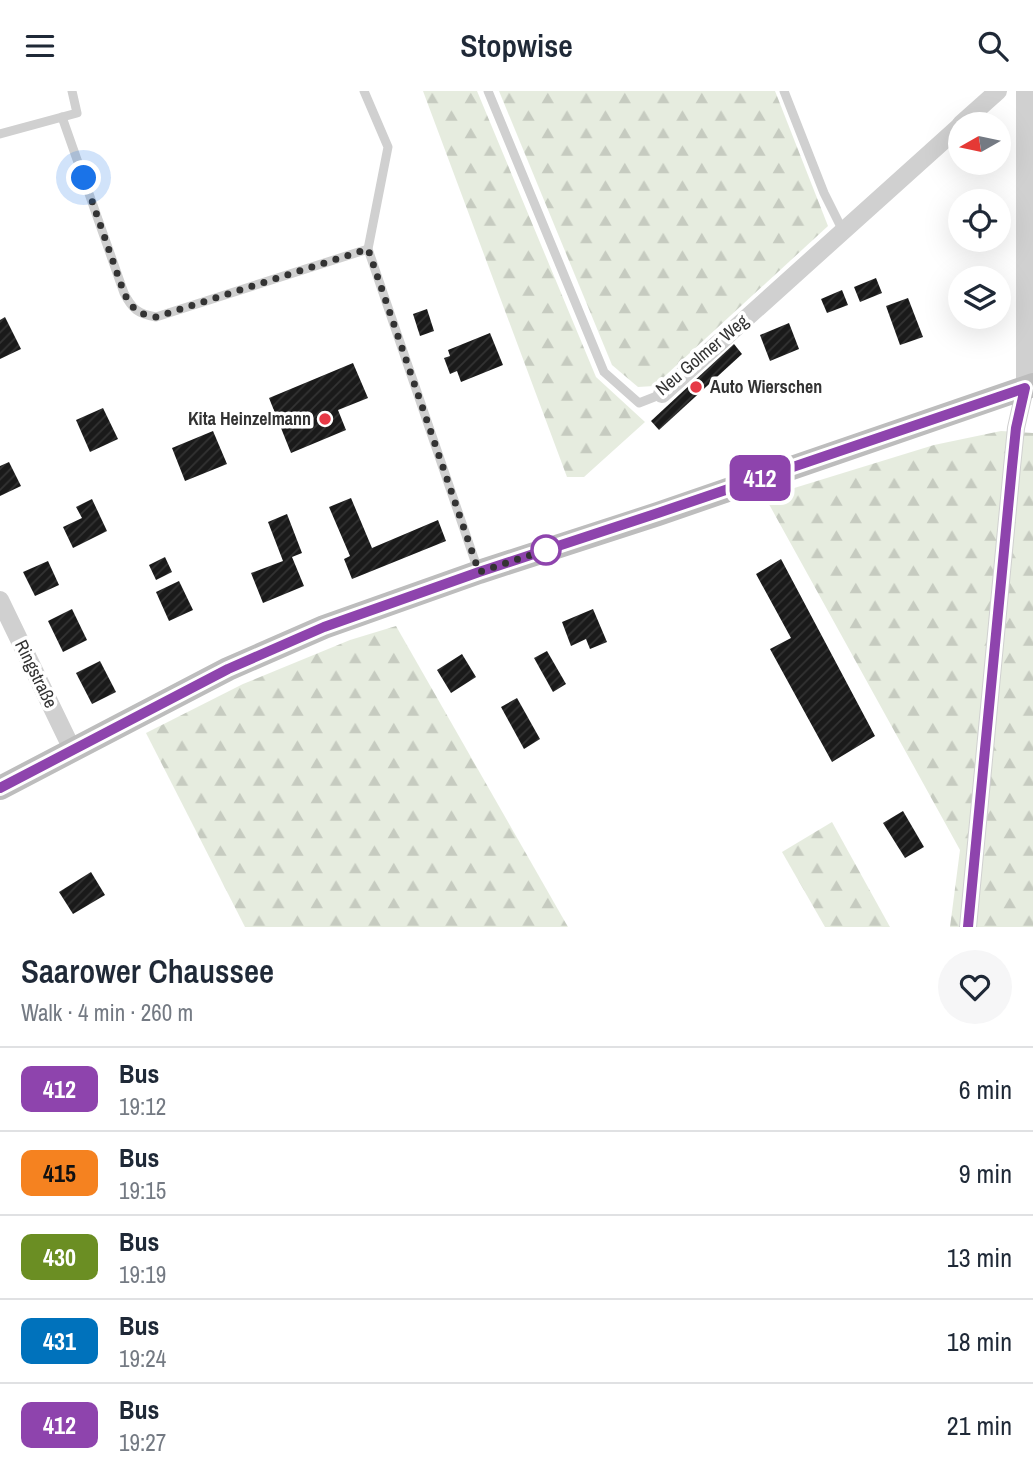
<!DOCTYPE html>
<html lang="en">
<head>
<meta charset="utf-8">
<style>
  body { margin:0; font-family:"Archivo Narrow",sans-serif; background:#f6f6f7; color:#1f2937; height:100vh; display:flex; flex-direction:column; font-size:26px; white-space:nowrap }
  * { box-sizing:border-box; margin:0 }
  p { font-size:23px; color:#747a83 }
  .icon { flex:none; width:38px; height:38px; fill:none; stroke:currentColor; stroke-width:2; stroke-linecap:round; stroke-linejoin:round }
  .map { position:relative; height:836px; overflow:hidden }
  .details { display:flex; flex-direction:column; background:#fff; flex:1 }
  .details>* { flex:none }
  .badge { padding:0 14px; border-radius:10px; font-size:24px; line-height:46px }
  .needle { width:46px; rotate:261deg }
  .tools { position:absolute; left:948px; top:21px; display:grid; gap:14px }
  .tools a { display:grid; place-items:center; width:63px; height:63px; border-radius:50%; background:#fff; box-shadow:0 7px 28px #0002; font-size:35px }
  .you { position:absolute; width:35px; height:35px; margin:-18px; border:5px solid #fff; border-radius:50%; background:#1a73e8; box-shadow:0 0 0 10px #1a73e833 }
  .map>.badge { position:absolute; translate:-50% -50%; box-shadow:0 0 0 4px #fff }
  .round { display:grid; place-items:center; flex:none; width:74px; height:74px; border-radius:37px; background:#f6f6f7 }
  .overview { display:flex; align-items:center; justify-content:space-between; height:119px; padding:0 21px }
  h1 { font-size:33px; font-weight:600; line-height:52px }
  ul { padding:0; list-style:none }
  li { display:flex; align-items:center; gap:21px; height:84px; padding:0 21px; border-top:2px solid #e0e1e3 }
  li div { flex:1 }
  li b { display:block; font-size:26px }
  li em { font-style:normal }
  li .badge { min-width:77px; font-weight:700; text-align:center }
  header { display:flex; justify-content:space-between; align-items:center; height:91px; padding:0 21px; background:#fff; font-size:32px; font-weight:600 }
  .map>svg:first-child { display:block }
  .forest { fill:url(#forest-firs) }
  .building { fill:url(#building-hatch) }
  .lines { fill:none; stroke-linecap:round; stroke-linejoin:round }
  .lane { stroke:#d0d0d0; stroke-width:9 }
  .street { stroke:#d0d0d0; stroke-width:18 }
  .secondary { stroke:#bdbdbd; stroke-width:24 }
  .line-casing { stroke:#fff; stroke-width:16 }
  .line { stroke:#8e44ad; stroke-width:10 }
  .walk { stroke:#333; stroke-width:7; stroke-dasharray:0 12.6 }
  .poi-dot { fill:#e63946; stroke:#fff; stroke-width:2.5 }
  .stop-dot { fill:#fff; stroke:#8e44ad; stroke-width:3.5 }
  .labels { text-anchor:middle; stroke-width:7; stroke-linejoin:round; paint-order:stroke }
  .street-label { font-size:18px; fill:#333; stroke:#fff }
  .poi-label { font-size:18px; font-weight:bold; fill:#333; stroke:#fff; text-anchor:start }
</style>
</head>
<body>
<header><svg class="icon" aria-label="menu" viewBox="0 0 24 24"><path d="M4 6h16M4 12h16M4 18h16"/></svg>Stopwise<svg class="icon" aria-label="search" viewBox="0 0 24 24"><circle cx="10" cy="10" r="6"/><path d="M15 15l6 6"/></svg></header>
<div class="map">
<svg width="1033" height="836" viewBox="0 0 1033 836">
  <defs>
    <pattern id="forest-firs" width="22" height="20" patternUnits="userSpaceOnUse" patternTransform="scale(1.75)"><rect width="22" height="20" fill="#e6ecdf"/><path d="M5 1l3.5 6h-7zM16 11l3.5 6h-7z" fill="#c6cbc0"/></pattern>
    <pattern id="building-hatch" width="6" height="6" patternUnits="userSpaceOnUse" patternTransform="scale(1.75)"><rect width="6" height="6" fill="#1a1a1a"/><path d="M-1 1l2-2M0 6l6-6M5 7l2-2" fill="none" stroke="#333"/></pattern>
  </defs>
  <rect width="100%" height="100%" fill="#fff"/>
  <g class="forest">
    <path d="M 423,0 L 477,0 L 596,286 L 645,331 L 584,386 L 567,386 Z"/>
    <path d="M 499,0 L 775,0 L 828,135 L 654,295 L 638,296 L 612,274 Z"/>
    <path d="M 1001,340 L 1033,342 L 1033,836 L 950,836 L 960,759 L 765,406 L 934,354 Z"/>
    <path d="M 396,535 L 568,836 L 245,836 L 146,642 L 243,593 L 350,549 Z"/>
    <path d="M 832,731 L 890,836 L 825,836 L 782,761 Z"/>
  </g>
  <g class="building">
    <path d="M 876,187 L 882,202 L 860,211 L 854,196 Z"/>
    <path d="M 842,199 L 848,214 L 827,222 L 821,208 Z"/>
    <path d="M 908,207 L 923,246 L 900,254 L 886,215 Z"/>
    <path d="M 427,218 L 434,240 L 420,245 L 413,223 Z"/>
    <path d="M 5,226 L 21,258 L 0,268 L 0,229 Z"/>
    <path d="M 789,232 L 799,258 L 770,270 L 760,244 Z"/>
    <path d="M 490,242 L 503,274 L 461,291 L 457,280 L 450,283 L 444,267 L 450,265 L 448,259 Z"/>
    <path d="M 734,253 L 742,263 L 659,339 L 651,330 Z"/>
    <path d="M 353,272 L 368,307 L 338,319 L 346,339 L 291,362 L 269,307 Z"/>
    <path d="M 103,317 L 118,348 L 90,361 L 76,329 Z"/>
    <path d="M 213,340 L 227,373 L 185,390 L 172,357 Z"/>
    <path d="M 9,371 L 21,395 L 0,405 L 0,375 Z"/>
    <path d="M 351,407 L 372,457 L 438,429 L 446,450 L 352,488 L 344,468 L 350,465 L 329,416 Z"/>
    <path d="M 92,408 L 107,440 L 73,457 L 63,436 L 82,427 L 76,416 Z"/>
    <path d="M 287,423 L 302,462 L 292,466 L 304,495 L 263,512 L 251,482 L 283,470 L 268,431 Z"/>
    <path d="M 165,466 L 172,481 L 156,489 L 149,474 Z"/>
    <path d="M 781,468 L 875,645 L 832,671 L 770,558 L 791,547 L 756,483 Z"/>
    <path d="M 48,470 L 59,494 L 35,505 L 23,481 Z"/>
    <path d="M 179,490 L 193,519 L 169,530 L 156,501 Z"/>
    <path d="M 72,518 L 87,549 L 63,561 L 48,530 Z"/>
    <path d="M 593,518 L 607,551 L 590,558 L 586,548 L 571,555 L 562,531 Z"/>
    <path d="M 547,560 L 566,593 L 553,601 L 534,567 Z"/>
    <path d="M 462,563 L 476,586 L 451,602 L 437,579 Z"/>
    <path d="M 100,570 L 116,601 L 92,613 L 76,582 Z"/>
    <path d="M 517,607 L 540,648 L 524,658 L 501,616 Z"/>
    <path d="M 903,720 L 924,756 L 905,767 L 883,732 Z"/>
    <path d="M 91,781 L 105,804 L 73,823 L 59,801 Z"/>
  </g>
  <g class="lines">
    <g class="lane">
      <path d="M 364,0 L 388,56 L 368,158 L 478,479"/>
      <path d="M 488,0 L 604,281 L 639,312 L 662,303"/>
      <path d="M 784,0 L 824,102 L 843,140"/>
      <path d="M 62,26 L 124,202 C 132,218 138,223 156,226 L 368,158"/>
      <path d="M 0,43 L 77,22 L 72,0"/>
    </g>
    <g class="street">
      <path d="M 961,33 L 998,0"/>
      <path d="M 662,303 L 961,34"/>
      <path d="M 0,509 L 72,658"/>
      <path d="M 968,836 L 1012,376 L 1016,337 L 1025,297 L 1025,0"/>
    </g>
    <path class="secondary" d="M 0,697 L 228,578 L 324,536 L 479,481 L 658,423 L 1033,294"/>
  </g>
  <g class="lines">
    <defs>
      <path id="line" d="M 0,697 L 228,578 L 324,536 L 479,481 L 658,422 L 1025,297 L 1016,337 L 1012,376 L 968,836"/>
    </defs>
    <use href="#line" class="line-casing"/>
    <use href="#line" class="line"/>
    <path class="walk" d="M 84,87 L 124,202 C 132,218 138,223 156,226 L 368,158 L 479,481 L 546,459"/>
  </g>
  <g class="poi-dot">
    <circle cx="696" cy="296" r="7"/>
    <circle cx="325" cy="328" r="7"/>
  </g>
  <circle class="stop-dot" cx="546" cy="459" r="14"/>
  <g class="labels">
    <g class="street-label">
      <text transform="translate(702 264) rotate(-40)" y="6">Neu Golmer Weg</text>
      <text transform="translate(36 583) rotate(64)" y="6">Ringstraße</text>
    </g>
    <g class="poi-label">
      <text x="710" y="302">Auto Wierschen</text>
      <text x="311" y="334" text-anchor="end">Kita Heinzelmann</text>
    </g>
  </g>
</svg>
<div class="tools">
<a><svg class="needle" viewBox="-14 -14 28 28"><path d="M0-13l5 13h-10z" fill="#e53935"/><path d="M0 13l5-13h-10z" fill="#747a83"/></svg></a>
<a><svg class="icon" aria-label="locate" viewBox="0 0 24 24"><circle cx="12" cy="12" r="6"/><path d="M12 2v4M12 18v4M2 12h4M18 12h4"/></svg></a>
<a><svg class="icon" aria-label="layers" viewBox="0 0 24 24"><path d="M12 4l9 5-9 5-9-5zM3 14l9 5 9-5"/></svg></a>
</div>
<div class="you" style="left:84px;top:87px"></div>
<b class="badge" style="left:760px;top:387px;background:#8e44ad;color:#fff">412</b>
</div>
<section class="details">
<div class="overview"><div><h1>Saarower Chaussee</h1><p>Walk · 4 min · 260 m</p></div><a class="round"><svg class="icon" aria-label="heart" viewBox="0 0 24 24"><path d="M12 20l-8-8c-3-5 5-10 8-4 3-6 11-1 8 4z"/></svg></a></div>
<ul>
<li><span class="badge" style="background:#8e44ad;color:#fff">412</span><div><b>Bus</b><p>19:12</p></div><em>6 min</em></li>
<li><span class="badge" style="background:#f58220;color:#111">415</span><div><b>Bus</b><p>19:15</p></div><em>9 min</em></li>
<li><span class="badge" style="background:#6b8e23;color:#fff">430</span><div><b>Bus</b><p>19:19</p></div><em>13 min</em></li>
<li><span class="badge" style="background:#0072bc;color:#fff">431</span><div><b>Bus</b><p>19:24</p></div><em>18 min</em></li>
<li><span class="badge" style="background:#8e44ad;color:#fff">412</span><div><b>Bus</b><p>19:27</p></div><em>21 min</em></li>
</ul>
</section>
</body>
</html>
